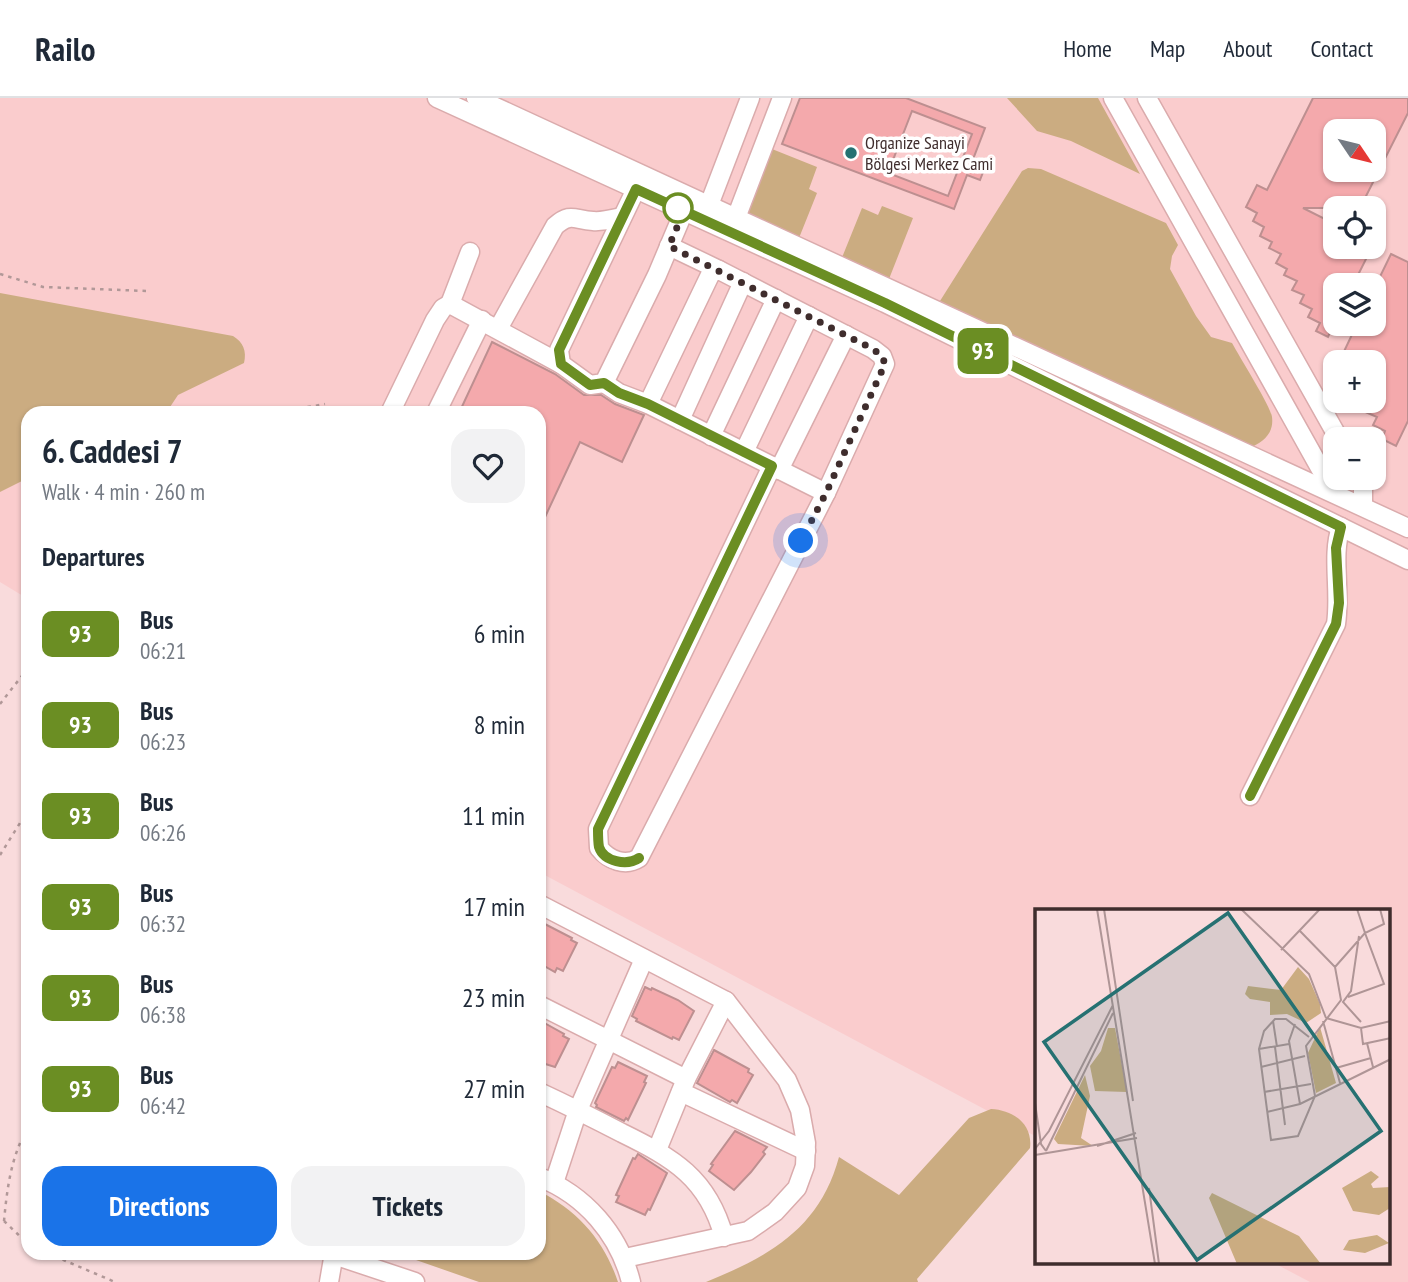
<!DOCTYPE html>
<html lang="en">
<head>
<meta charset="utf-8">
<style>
  body { margin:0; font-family:"PT Sans Narrow",sans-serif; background:#f2f2f3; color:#1f2937; height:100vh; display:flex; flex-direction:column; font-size:26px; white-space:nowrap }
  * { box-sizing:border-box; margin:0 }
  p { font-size:23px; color:#747a83 }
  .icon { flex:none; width:38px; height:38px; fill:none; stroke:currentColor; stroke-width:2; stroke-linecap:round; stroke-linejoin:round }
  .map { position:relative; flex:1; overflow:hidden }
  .drawer { position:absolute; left:21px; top:308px; width:525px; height:854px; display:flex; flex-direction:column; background:#fff; border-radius:21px; box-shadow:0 2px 5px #0004 }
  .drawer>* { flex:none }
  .badge { padding:0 14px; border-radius:10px; font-size:24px; line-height:46px }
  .needle { width:46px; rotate:125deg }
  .buttons { position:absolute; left:1323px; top:21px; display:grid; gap:14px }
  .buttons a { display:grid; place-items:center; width:63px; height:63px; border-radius:14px; background:#fff; box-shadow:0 2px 5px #0004; font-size:35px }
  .you { position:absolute; width:35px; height:35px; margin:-18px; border:5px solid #fff; border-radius:50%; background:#1a73e8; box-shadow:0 0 0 10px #1a73e833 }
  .map>.badge { position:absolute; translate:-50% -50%; box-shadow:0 0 0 4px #fff }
  h2 { padding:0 21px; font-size:26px; line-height:63px }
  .round { display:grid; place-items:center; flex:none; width:74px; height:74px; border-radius:21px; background:#f2f2f3 }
  .overview { display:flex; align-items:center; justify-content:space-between; height:119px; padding:0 21px }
  h1 { font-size:33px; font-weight:800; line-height:52px }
  .action { display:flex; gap:14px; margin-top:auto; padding:14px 21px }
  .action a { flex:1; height:80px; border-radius:21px; background:#1a73e8; color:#fff; font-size:28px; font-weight:800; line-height:80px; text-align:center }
  .action a+a { background:#f2f2f3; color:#1f2937 }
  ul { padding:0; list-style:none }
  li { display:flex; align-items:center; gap:21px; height:91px; padding:0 21px }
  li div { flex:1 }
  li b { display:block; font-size:26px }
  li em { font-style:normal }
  li .badge { min-width:77px; font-weight:700; text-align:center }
  header { display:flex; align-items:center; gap:42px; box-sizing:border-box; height:98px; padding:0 35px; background:#fff; border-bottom:2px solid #e0e1e3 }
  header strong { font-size:33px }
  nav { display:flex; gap:38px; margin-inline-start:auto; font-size:24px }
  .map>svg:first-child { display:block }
  .built { fill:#facccd; fill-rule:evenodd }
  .green { fill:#cbac81 }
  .building { fill:#f4a9ac; stroke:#bd8f90; stroke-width:2; fill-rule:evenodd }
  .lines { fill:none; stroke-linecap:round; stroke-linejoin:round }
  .minor-casing { stroke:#daabac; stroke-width:21 }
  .path { stroke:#b19898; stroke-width:2.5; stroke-dasharray:3.5 5; stroke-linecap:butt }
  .minor { stroke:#fff; stroke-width:18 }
  .line-casing { stroke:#fff; stroke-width:16 }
  .line { stroke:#6b8e23; stroke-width:10 }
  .walk { stroke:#3f2d2d; stroke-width:7; stroke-dasharray:0 12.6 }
  .poi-dot { fill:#267172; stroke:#fff; stroke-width:2.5 }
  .stop-dot { fill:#fff; stroke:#6b8e23; stroke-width:3.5 }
  .labels { text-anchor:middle; stroke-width:7; stroke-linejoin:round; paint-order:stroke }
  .poi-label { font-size:18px; fill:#3f2d2d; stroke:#fff; text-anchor:start }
  .inset-road { fill:none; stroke:#af9596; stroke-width:2 }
  .view { fill:#267172; fill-opacity:0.15; stroke:#267172; stroke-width:3.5 }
  .inset-edge { fill:none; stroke:#3f2d2d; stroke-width:3.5 }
</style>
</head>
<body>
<header>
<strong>Railo</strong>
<nav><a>Home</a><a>Map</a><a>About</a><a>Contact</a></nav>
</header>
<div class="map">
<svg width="1408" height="1184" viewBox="0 0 1408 1184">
  <rect width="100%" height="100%" fill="#f9dbdc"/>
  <path class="built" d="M 0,0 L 1408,0 L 1408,1184 L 1310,1184 L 1274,1165 L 1389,1165 L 1389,813 L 1037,813 L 1037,1039 L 539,774 L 539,315 L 28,315 L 28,501 L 0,484 ZM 1335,33 L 1374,33 L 1374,72 L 1335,72 ZM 1335,110 L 1374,110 L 1374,149 L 1335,149 ZM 1335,187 L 1374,187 L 1374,226 L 1335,226 ZM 1335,264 L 1374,264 L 1374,303 L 1335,303 ZM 1335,341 L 1374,341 L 1374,380 L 1335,380 Z"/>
  <g class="green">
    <path d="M 1007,0 L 1098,0 L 1140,76 L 1071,43 L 1037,33 Z"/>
    <path d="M 772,51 L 817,69 L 809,91 L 817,95 L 799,140 L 745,117 Z"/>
    <path d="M 1028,70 L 1041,71 L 1166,125 L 1178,147 L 1172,158 L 1170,171 L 1196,218 L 1211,239 L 1232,245 C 1239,258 1271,309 1272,319 C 1274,335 1264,343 1252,349 L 1015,241 L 940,203 L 1022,73 Z"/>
    <path d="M 882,108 L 913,120 L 889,181 L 841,162 L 862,110 L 878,117 Z"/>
    <path d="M 0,195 L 233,238 C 243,244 247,253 244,265 L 178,297 L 166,315 L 28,315 L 28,380 L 0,394 Z"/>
    <path d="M 991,1011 C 1013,1012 1033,1026 1030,1050 L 917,1181 L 918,1184 L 706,1184 C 770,1158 820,1130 839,1059 L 899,1097 L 969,1020 Z"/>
    <path d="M 539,1093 C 578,1113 604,1142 618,1184 L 479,1184 L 396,1155 L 539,1155 Z"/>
  </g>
  <g class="building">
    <path d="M 800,0 L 906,0 L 985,30 L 972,64 L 985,69 L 980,82 L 967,77 L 954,111 L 782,46 ZM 912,13 L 972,36 L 948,98 L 888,75 Z"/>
    <path d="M 1313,0 L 1408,0 L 1408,15 L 1360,110 L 1303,110 L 1335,126 L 1335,149 L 1372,149 L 1353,187 L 1335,187 L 1335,223 L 1328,239 L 1316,233 L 1320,225 L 1308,219 L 1312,211 L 1300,205 L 1304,197 L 1292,192 L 1297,183 L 1284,177 L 1287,171 L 1276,165 L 1281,156 L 1269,150 L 1272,144 L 1260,138 L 1264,129 L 1253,123 L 1257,115 L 1246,109 L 1257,87 L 1267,92 ZM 1335,33 L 1374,33 L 1374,72 L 1335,72 Z"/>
    <path d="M 1391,156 L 1408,164 L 1408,323 L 1396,348 L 1382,341 L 1385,333 L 1373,327 L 1377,319 L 1363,313 L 1368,303 L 1374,303 L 1374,264 L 1339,264 L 1357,226 L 1374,226 L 1374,191 Z"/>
    <path d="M 492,244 L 555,276 L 584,297 L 601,297 L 615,306 L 644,317 L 622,364 L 580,344 L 539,432 L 539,315 L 459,315 Z"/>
    <path d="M 539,823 L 572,840 L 571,842 L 577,845 L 563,873 L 557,870 L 555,874 L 539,865 Z"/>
    <path d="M 645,889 L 651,892 L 652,890 L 678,902 L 694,913 L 679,942 L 673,939 L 672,941 L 636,923 L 637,921 L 632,918 Z"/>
    <path d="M 539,922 L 564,936 L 563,938 L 569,941 L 555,969 L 539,964 Z"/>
    <path d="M 714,952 L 749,971 L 748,974 L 753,977 L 737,1005 L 732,1002 L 730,1004 L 697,985 Z"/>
    <path d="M 618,964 L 647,978 L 644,984 L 646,985 L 628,1022 L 626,1020 L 624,1023 L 596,1009 L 597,1007 L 595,1005 L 612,969 L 615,970 Z"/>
    <path d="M 735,1033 L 767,1049 L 763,1054 L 765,1056 L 751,1074 L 734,1092 L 709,1073 L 713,1067 L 711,1066 Z"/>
    <path d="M 638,1056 L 667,1075 L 650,1112 L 648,1111 L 645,1117 L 616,1104 L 619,1098 L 616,1097 L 633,1060 L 635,1061 Z"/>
  </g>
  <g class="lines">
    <defs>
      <g id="minor">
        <path d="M 437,0 L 885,205 L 1408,462"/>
        <path d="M 476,0 L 1408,430"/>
        <path d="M 1113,0 L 1334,395"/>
        <path d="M 1147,0 L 1339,341"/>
        <path d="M 636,91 L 559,252 L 561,266 L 590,287 L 604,285 L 657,177 L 684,113"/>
        <path d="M 709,107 L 750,0"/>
        <path d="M 736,120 L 782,0"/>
        <path d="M 669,148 L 719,172"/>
        <path d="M 450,206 L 470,154"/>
        <path d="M 498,231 L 555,128 C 571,114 574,122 593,123 C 602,124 613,121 622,119"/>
        <path d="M 604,285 L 619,295 L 648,306 L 826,395"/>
        <path d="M 648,306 L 711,175 L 719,172 L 873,251 L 882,258 L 885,266 L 826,395 L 639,760 C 625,769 609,762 599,750 L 598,731 L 772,368"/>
        <path d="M 390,315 L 435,222 L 443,210 L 450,206 L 561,266"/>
        <path d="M 436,315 L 482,222"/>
        <path d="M 680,322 L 743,184"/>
        <path d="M 711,338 L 776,201"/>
        <path d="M 744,354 L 809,218"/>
        <path d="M 779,372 L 846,237"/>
        <path d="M 1361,380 L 1363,384 L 1363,408"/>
        <path d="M 1250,698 L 1336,526 C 1341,493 1331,457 1341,429"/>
        <path d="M 539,806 L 726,903 L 787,982 L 800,1012 L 806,1045 L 805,1068 L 797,1090 L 775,1114 L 748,1133 L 625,1160"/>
        <path d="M 539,907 L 686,981"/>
        <path d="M 539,994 C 567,1007 595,1021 622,1035 C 673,1060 708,1080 724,1139"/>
        <path d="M 681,994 L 806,1053"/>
        <path d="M 657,1052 L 686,981 L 726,903"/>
        <path d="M 539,1079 C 585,1097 619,1136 631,1184"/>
        <path d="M 554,1085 L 578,1012 L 644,861"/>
        <path d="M 334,1157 L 415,1184"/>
        <path d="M 329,1184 L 334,1155"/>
      </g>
    </defs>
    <use href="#minor" class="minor-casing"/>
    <g class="path">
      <path d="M 0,176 L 43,189 L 147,193"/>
      <path d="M 274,315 L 325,306"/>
      <path d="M 0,606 L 28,570"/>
      <path d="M 0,757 L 20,725 L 28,718"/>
      <path d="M 4,1123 C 7,1091 11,1058 28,1029"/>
      <path d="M 4,1123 L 28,1146"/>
      <path d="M 47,1155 L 115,1184"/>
    </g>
    <use href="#minor" class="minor"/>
  </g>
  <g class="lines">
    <defs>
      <path id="line" d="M 639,760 C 627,768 604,764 599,749 C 598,744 598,736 598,731 L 772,368 L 648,306 L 619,295 L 604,285 L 590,287 L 561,266 L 559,252 L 636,91 L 885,205 L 1341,429 L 1336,450 L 1339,505 L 1336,526 L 1250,698"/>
    </defs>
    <use href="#line" class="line-casing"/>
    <use href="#line" class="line"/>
    <path class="walk" d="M 678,110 L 684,113 L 669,148 L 873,251 L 882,258 L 885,266 L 826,395 L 801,443"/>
  </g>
  <circle class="poi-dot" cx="851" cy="55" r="7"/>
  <circle class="stop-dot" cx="678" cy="110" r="14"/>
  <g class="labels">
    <g class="poi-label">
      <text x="865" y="51">Organize Sanayi<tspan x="865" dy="21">Bölgesi Merkez Cami</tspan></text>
    </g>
  </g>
  <g transform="translate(1035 811)">
    <rect width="355" height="355" fill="#f9dbdc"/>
    <path d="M 263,58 L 274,70 L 285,95 L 286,104 L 271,114 L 252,105 L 235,106 L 235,93 L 215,90 L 210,85 L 213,77 L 246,81 ZM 285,118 L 301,174 L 281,184 L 273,144 ZM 73,119 L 80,119 L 92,183 L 60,182 L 55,157 L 66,142 ZM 50,166 L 55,187 L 46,229 L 58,237 L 23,235 L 19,230 ZM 336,262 L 344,268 L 336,275 L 338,279 L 355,278 L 355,299 L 344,306 L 318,302 L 307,279 ZM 177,284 L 264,327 L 286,355 L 202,355 L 174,289 ZM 342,326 L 354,334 L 330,344 L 308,341 L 314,331 Z" fill="#cbac81"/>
    <path class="inset-road" d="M 62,0 L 120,355M 69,0 L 98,192M 206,0 L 274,65 L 291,109M 264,21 L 300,58 L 306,91 L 271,137 L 280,187 L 263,227 L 236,231 L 224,140 L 229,122 L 240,110 L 251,110 L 274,128M 324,27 L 316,82 L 308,93 L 326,113M 246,41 L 285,0M 300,58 L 330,24 L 322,0M 313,88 L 349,75 L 330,24 L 349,15 L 345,0M 291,109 L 326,119 L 356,112M 238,112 L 242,138M 288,112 L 305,174M 260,115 L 254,132 L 265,195M 326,119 L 328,135 L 356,129M 332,134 L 338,158M 240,138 L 250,216M 224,140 L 254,135M 226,158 L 270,147M 301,159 L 336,149M 229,183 L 276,175M 0,194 L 6,235 L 11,242M 232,203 L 265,195 L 356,150M 62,237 L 101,224M 0,240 L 14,222 L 78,96M 11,242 L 78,104M 0,246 L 102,229M 114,279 L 124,355"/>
    <path class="view" d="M 193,4 L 346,222 L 162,351 L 9,133 Z"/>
    <rect width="355" height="355" class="inset-edge"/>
  </g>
</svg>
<div class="buttons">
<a><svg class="needle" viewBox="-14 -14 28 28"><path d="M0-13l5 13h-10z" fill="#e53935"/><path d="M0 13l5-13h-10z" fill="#747a83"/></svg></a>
<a><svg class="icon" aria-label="locate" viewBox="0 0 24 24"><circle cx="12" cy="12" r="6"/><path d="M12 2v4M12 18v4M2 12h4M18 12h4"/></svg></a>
<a><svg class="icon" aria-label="layers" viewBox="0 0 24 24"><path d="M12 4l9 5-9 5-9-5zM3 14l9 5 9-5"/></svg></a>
<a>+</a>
<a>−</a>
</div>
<div class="you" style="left:801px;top:443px"></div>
<b class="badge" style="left:983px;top:253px;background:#6b8e23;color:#fff">93</b>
<section class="drawer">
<div class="overview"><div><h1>6. Caddesi 7</h1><p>Walk · 4 min · 260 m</p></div><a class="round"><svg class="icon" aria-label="heart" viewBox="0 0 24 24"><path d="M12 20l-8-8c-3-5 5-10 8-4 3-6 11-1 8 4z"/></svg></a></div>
<h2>Departures</h2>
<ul>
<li><span class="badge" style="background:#6b8e23;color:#fff">93</span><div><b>Bus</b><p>06:21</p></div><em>6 min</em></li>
<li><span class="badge" style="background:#6b8e23;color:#fff">93</span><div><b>Bus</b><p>06:23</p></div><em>8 min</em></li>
<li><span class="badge" style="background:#6b8e23;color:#fff">93</span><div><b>Bus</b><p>06:26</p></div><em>11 min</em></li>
<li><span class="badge" style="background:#6b8e23;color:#fff">93</span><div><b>Bus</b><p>06:32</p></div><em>17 min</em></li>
<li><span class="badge" style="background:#6b8e23;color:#fff">93</span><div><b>Bus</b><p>06:38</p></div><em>23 min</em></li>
<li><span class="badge" style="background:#6b8e23;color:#fff">93</span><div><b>Bus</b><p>06:42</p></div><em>27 min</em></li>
</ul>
<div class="action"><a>Directions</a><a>Tickets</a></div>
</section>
</div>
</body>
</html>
